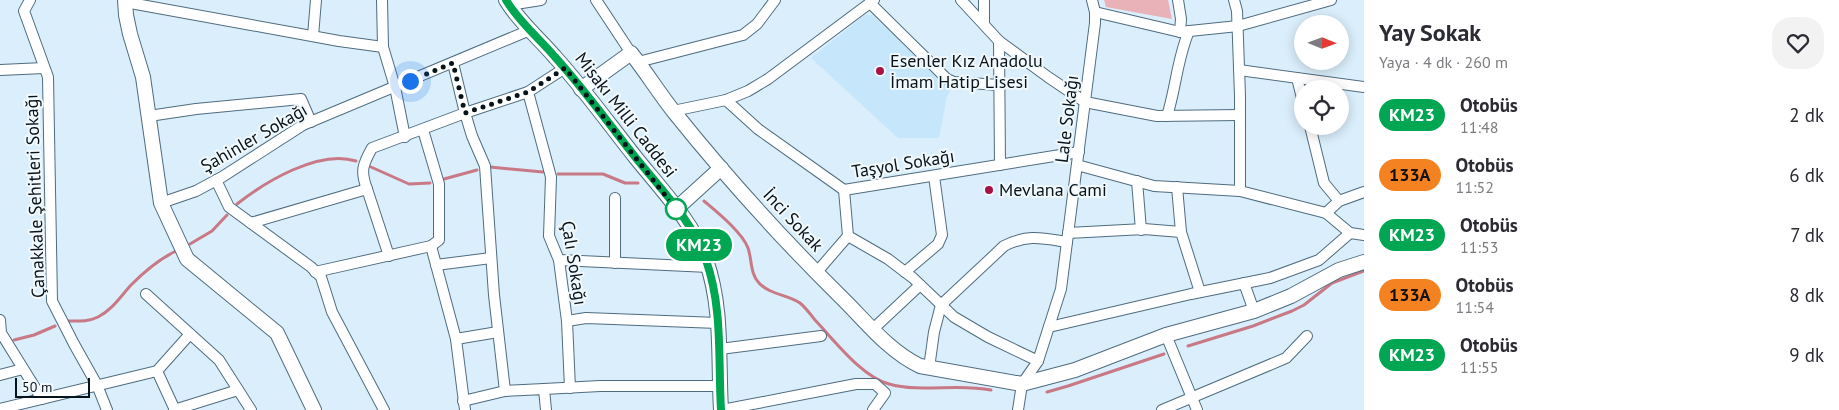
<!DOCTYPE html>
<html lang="tr">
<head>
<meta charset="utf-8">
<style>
  body { margin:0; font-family:"PT Sans",sans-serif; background:#f2f2f3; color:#2b2b33; height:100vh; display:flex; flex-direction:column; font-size:19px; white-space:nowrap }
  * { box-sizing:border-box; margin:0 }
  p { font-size:16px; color:#7c7c81 }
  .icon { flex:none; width:28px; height:28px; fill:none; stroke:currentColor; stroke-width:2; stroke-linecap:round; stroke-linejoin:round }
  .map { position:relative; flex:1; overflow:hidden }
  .sheet { display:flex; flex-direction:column; background:#fff; width:475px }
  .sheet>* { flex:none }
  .badge { padding:0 10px; border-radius:16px; font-size:18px; line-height:32px }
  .needle { width:32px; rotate:91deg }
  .fabs { position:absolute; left:1294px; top:15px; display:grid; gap:10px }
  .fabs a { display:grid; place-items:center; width:55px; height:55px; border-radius:50%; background:#fff; box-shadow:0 2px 12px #0003; font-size:25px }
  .scale { position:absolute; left:15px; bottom:12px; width:75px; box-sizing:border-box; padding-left:5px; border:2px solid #07131a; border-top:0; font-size:14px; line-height:18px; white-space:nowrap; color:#07131a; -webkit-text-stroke:4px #f2f9fd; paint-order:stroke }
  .you { position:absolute; width:25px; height:25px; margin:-12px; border:4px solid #fff; border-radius:50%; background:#1a73e8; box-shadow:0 0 0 8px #1a73e833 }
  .map>.badge { position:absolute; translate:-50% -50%; box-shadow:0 0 0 2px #fff }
  .round { display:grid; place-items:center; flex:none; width:52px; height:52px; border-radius:20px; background:#f2f2f3 }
  .head { display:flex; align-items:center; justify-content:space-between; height:85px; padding:0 15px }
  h1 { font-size:24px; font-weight:800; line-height:38px }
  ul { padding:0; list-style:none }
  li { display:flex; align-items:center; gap:15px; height:60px; padding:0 15px }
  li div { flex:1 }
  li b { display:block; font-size:19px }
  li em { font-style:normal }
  li .badge { min-width:55px; font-weight:700; text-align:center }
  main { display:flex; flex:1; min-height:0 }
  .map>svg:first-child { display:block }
  .built { fill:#c6e6fb }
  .green { fill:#e9b1b8 }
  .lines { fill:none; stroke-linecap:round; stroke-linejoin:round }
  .stream { stroke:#c87985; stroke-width:3 }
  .street-casing { stroke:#4f6c7f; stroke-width:12 }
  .secondary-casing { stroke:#4f6c7f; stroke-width:16 }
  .street { stroke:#fff; stroke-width:10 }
  .secondary { stroke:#fff; stroke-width:14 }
  .line-casing { stroke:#fff; stroke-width:11 }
  .line { stroke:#00a651; stroke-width:8 }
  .walk { stroke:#07131a; stroke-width:5; stroke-dasharray:0 9 }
  .poi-dot { fill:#a71143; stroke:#f2f9fd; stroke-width:2 }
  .stop-dot { fill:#fff; stroke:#00a651; stroke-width:2.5 }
  .labels { text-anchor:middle; stroke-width:4; stroke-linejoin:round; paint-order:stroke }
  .poi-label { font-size:18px; fill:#07131a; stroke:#f2f9fd; text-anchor:start }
  .street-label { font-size:18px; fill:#07131a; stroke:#f2f9fd }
</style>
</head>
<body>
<main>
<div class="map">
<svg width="1364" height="410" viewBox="0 0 1364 410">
  <rect width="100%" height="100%" fill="#daeefb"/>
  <path class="built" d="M 865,15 L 872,15 L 950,87 L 950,91 L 947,96 L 939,138 L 898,138 L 811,58 Z"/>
  <path class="green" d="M 1104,0 L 1168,0 L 1172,19 L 1106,7 Z"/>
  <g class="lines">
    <g class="stream">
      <path d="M 371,167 L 409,184 L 430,183"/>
      <path d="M 490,167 L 543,172"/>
      <path d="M 558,174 L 603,174 L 625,183 L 638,183"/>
      <path d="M 444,179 L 477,170"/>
      <path d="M 704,201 C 717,212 742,232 748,248 C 752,259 750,274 759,283 C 769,294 788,295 800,303 C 806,308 811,315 815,320 C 835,341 861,376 889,384 C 921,393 957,383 991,390"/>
      <path d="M 237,204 C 265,182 319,149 356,161"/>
      <path d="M 190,244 L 212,231 L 227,215"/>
      <path d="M 67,321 C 78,321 88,322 98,317 C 112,310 121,296 131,285 C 144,272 158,260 174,252"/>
      <path d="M 14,340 L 34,335 L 55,326"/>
      <path d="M 1188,346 L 1253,326 L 1292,311 L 1304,305 L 1332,283 L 1364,271"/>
      <path d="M 1047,392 L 1068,386 L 1164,354"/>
    </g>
    <defs>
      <g id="street">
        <path d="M 30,0 L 24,11 L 48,77 L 52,301 L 74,344 L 97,385 L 107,410"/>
        <path d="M 382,0 L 383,47 L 395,87 L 405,137"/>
        <path d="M 596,0 L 631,53"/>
        <path d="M 961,0 L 999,41 L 1048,77 L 1085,102 L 1157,116 L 1240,115"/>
        <path d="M 1178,0 L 1181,19 L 1180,32"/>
        <path d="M 1234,0 L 1237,11 L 1240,96 L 1240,191"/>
        <path d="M 125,2 L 339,41 L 383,47"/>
        <path d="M 870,3 L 947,79 L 954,82 L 999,85"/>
        <path d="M 509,5 L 541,0"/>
        <path d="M 1095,12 L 1180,32 L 1238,26 L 1331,0"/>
        <path d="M 984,23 L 984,0"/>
        <path d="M 313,36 L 316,0"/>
        <path d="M 999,41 L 1000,165"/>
        <path d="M 638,62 L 743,35 L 757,24 L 775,0"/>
        <path d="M 453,63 L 465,113 L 472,136 L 485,166 L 494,295 L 505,391"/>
        <path d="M 0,70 L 44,68"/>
        <path d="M 1239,70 L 1364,87"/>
        <path d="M 1297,78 L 1302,98"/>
        <path d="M 528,92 L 551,177 L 549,236 L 559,260 L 567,321 L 570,388"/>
        <path d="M 726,100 L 748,91 L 768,79 L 874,0"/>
        <path d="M 673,111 L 726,100 L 758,129 L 844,190 L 1079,152"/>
        <path d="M 149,116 L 196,109 L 301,99 L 311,122"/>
        <path d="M 1167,116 C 1176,88 1177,59 1189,31"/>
        <path d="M 1310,126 L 1324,183 L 1339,201"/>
        <path d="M 423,130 L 439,184 L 439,240 L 431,246"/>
        <path d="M 1077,165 L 1154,186 L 1240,191 L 1326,213 L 1350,233 L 1364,235"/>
        <path d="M 216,180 L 229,207 L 311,267 L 321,277 L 332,312 L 384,410"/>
        <path d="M 1137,181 L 1141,230"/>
        <path d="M 1177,187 L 1181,232"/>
        <path d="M 367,189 C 360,171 363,164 372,148 L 465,113 L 528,92 L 565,68"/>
        <path d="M 161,203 L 196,191 L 222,177 L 303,125 L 530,30"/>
        <path d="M 1326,213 L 1339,201 L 1364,192"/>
        <path d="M 251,223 L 367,189 L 389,256"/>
        <path d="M 1068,233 L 1144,229 L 1181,232 L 1200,292"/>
        <path d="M 848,236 L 888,259 L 913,278 L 954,317 L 988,337 L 1038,361"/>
        <path d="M 559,260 L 709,267"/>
        <path d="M 615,263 L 615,198"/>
        <path d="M 436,265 L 491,258"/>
        <path d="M 315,272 L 431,246 L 456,339 L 465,410"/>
        <path d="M 905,272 L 938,244 L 942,235 L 934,176"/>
        <path d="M 816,273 L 848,236 L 844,190"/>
        <path d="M 1244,283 L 1254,311"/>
        <path d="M 146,294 L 219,360 L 251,410"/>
        <path d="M 0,320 L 1,333 L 42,399"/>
        <path d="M 567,321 L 586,318 L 718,323"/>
        <path d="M 1049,327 L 1191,294 L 1270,278 L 1319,260 L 1350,233"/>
        <path d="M 873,329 L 920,285"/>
        <path d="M 1166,335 L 1197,410"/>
        <path d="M 456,339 L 498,332"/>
        <path d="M 720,349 L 821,336"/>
        <path d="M 929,368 L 934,332 L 941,305 L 1004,246 C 1027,234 1042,238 1067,242"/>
        <path d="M 157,371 L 175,410"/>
        <path d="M 0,375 L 23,369"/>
        <path d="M 544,389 L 600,386 L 720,386"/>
        <path d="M 463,401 L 505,391 L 544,389 L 546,410"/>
        <path d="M 0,409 L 157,371 L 190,334"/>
        <path d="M 174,410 L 238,390"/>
        <path d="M 722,410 L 856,384 L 875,384 L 885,393 L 873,410"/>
        <path d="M 1018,410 L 1022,384 L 1038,361 L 1061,289 L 1095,23 L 1095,12 L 1092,0"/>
        <path d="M 1162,410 L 1286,358 L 1307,336"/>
      </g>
      <g id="secondary">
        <path d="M 125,0 L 126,15 L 130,34 L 143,77 L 161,203 L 187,259 L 277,333 L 314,410"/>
        <path d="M 506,0 C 519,22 539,38 555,57 C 584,89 609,124 636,158 C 660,188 694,223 706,260 C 723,308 718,360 721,410"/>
        <path d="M 581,89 L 631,53 C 646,72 659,93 674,112 C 727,178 784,241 845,301 C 868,324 890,352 920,366 L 1022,384 L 1075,370 L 1166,335 L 1254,311 L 1291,296 L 1339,270 L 1364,262"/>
        <path d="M 676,209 L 721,168"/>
      </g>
    </defs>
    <use href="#street" class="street-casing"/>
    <use href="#secondary" class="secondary-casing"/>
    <use href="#street" class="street"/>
    <use href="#secondary" class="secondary"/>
  </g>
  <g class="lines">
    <defs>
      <path id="line" d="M 506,0 C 519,22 539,38 555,57 C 584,89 609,124 636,158 C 660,188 694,223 706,260 C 723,308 718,360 721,410"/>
    </defs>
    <use href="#line" class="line-casing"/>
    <use href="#line" class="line"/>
    <path class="walk" d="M 410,81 L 453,63 L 465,113 L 528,92 L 565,68 L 676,209"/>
  </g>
  <g class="poi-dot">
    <circle cx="880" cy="71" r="5"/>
    <circle cx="989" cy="190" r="5"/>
  </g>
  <circle class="stop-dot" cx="676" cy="209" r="10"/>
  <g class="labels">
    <g class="poi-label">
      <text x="890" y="67">Esenler Kız Anadolu<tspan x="890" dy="21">İmam Hatip Lisesi</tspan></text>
      <text x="999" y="196">Mevlana Cami</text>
    </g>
    <g class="street-label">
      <text transform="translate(626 115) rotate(52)" y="6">Misakı Milli Caddesi</text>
      <text transform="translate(1067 119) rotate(-83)" y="6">Lale Sokağı</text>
      <text transform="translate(254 138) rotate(-30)" y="6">Şahinler Sokağı</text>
      <text transform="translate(903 164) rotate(-9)" y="6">Taşyol Sokağı</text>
      <text transform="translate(35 196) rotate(-92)" y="6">Çanakkale Şehitleri Sokağı</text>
      <text transform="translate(793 220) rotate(47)" y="6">İnci Sokak</text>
      <text transform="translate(574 263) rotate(81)" y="6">Çalı Sokağı</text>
    </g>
  </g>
</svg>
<div class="fabs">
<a><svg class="needle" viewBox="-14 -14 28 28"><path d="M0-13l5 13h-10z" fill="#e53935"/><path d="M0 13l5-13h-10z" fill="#7c7c81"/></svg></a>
<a><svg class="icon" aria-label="locate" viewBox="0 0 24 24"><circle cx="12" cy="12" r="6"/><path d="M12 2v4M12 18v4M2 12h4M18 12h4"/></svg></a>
</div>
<div class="scale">50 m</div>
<div class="you" style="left:410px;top:81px"></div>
<b class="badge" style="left:699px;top:245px;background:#00a651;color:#fff">KM23</b>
</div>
<section class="sheet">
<div class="head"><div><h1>Yay Sokak</h1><p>Yaya · 4 dk · 260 m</p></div><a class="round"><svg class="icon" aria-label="heart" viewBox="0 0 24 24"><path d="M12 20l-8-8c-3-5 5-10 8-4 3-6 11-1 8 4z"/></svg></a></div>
<ul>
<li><span class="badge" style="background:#00a651;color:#fff">KM23</span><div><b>Otobüs</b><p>11:48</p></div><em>2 dk</em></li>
<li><span class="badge" style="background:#f58220;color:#111">133A</span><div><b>Otobüs</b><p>11:52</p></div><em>6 dk</em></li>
<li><span class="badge" style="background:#00a651;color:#fff">KM23</span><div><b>Otobüs</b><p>11:53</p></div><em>7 dk</em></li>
<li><span class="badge" style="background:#f58220;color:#111">133A</span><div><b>Otobüs</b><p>11:54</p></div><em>8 dk</em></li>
<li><span class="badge" style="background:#00a651;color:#fff">KM23</span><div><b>Otobüs</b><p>11:55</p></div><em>9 dk</em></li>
</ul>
</section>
</main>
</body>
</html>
